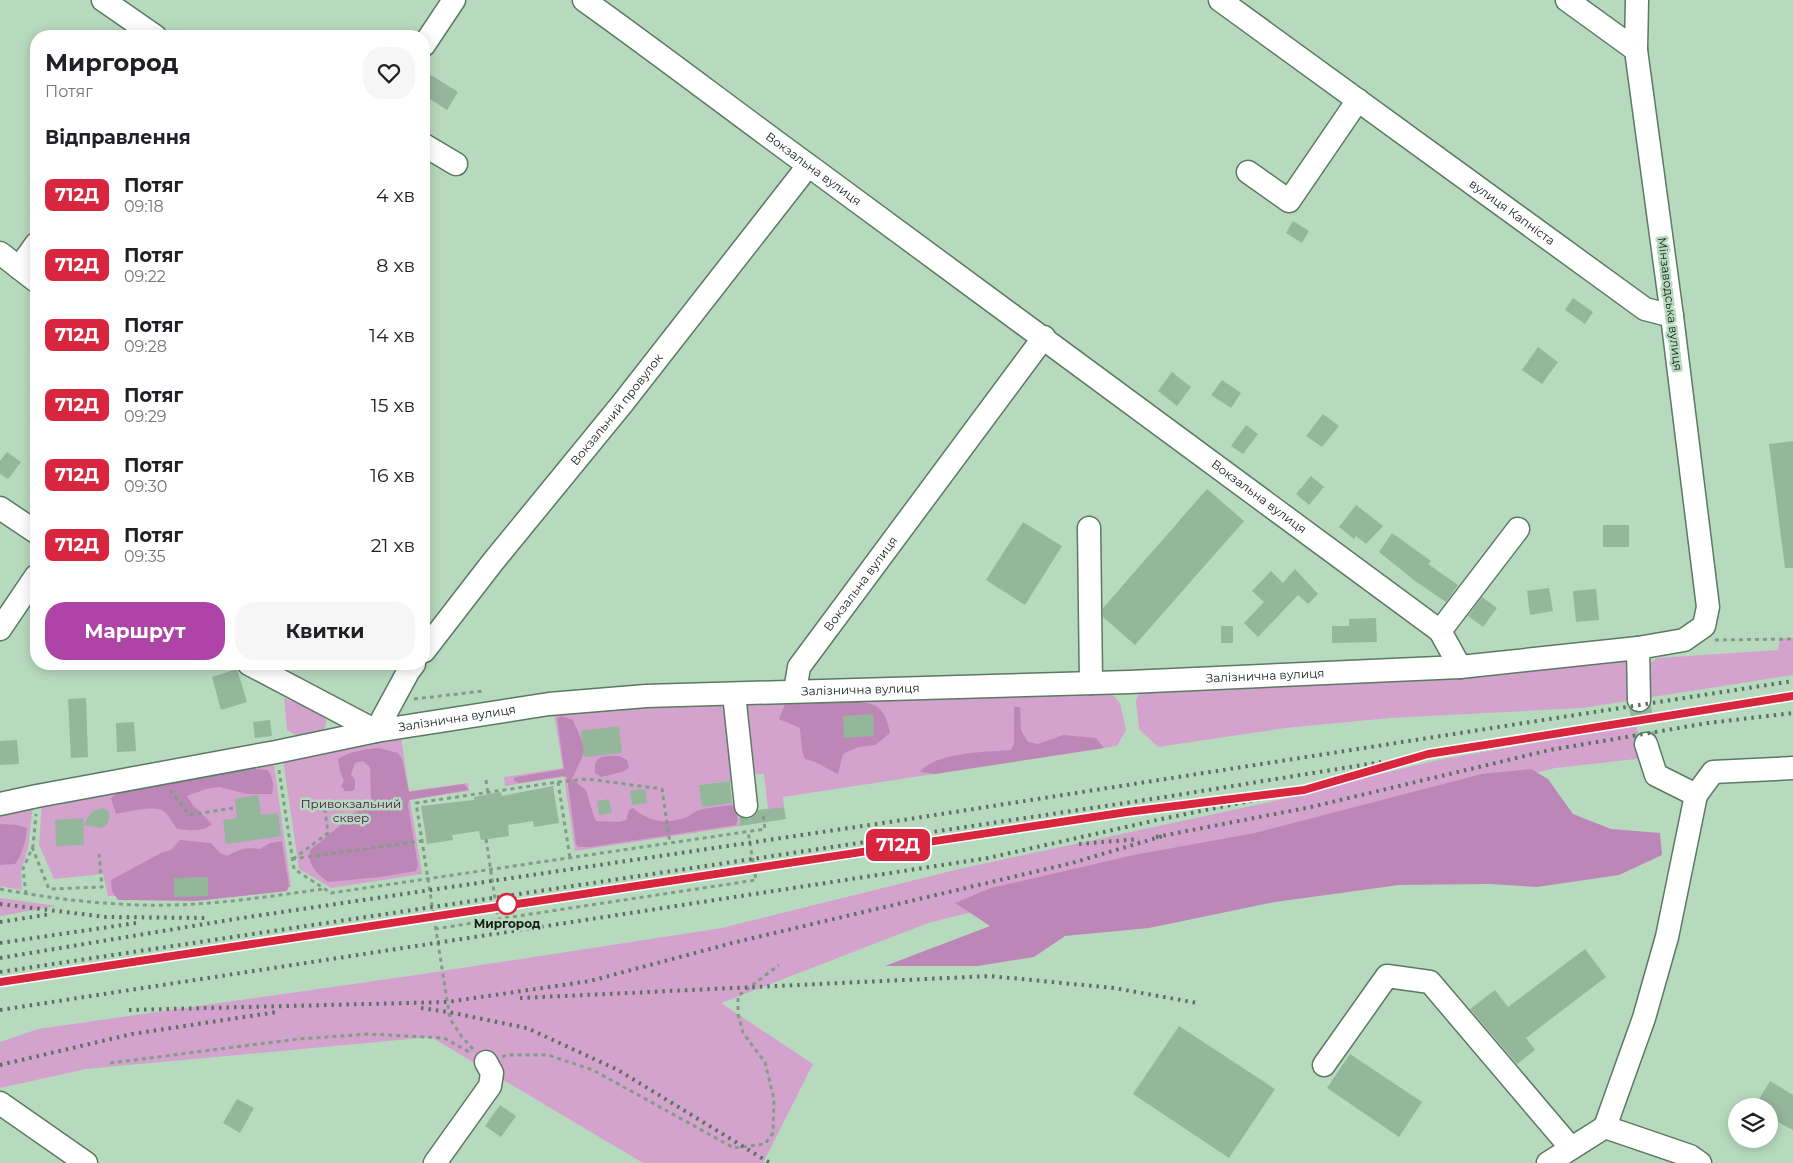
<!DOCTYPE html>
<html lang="uk">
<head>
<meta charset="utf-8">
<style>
  body { margin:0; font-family:Montserrat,sans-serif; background:#f6f6f6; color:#202124; height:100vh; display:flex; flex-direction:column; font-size:19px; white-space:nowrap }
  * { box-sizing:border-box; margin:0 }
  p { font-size:16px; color:#757577 }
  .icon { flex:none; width:28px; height:28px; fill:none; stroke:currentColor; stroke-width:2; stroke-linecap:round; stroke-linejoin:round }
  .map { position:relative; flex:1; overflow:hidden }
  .side { position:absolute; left:30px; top:30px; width:400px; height:640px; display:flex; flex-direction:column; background:#fff; border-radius:20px; box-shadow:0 2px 12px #0003 }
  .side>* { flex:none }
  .badge { padding:0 10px; border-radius:8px; font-size:18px; line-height:32px }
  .fabs { position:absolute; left:1728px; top:1098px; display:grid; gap:10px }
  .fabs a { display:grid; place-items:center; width:50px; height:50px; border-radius:50%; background:#fff; box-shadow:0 2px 12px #0003; font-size:25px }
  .map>.badge { position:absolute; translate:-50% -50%; box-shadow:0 0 0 2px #fff }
  h2 { padding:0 15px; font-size:19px; line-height:45px }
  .round { display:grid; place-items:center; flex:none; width:52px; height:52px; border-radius:20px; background:#f6f6f6 }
  .summary { display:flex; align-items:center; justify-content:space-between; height:85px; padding:0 15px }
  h1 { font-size:24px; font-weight:700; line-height:38px }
  .action { display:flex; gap:10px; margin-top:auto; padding:10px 15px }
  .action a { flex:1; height:58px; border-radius:20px; background:#ae44a5; color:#fff; font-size:20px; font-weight:700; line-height:58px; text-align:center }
  .action a+a { background:#f6f6f6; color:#202124 }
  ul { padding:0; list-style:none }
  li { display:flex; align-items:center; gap:15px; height:70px; padding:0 15px }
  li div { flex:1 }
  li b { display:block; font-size:19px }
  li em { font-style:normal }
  li .badge { min-width:55px; font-weight:700; text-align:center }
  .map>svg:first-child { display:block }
  .green { fill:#d3a3cd }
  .forest { fill:#bc87b6 }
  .building { fill:#94b69b }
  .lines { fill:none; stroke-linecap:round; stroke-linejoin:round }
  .minor-tunnel { stroke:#96b59c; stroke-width:22; stroke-dasharray:22 11; stroke-linecap:butt }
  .minor-casing { stroke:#5a7a61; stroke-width:25 }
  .path { stroke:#829d87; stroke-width:3; stroke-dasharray:4 4; stroke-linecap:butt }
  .minor { stroke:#fff; stroke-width:22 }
  .rail { stroke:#5b7260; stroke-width:4; stroke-dasharray:2.5 5; stroke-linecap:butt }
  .line-casing { stroke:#fff; stroke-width:11 }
  .line { stroke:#d7263d; stroke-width:8 }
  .stop-dot { fill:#fff; stroke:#d7263d; stroke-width:2.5 }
  .labels { text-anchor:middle; stroke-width:5; stroke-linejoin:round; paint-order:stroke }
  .street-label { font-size:12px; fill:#132016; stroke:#b7dabe }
  .park-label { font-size:12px; fill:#4c0c48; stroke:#b7dabe }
  .stop-label { font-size:12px; font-weight:bold; fill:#132016; stroke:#b7dabe }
</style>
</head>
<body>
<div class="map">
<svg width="1793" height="1163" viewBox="0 0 1793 1163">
  <rect width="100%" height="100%" fill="#b7dabe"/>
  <g class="green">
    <path d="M 1793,638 L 1793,675 L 1646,698 L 1648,665 L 1657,658 L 1778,650 L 1780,639 Z"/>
    <path d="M 1616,658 L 1627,661 L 1629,668 L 1627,701 L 1583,708 L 1390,718 L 1285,728 L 1158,747 L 1139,729 L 1136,701 L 1139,693 L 1145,691 L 1449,679 Z"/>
    <path d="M 1111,693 L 1120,703 L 1126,730 L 1117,746 L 783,797 L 784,807 L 768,809 L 764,774 L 753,774 L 740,702 Z"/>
    <path d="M 284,698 C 293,702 319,709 324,716 C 328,721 325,727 323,732 L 298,736 L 287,730 Z"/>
    <path d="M 674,702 L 725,702 L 735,780 L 700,785 L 702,807 L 735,802 L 740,826 L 575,851 L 564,777 L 505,786 L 504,777 L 563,768 L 554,714 Z"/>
    <path d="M 1636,725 L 1645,758 L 1555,768 L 928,923 L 721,1003 L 813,1064 L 763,1163 L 643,1163 L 431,1037 L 86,1069 L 0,1088 L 0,1042 L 38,1029 L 423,974 L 722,928 L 959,869 L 1297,796 L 1372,776 L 1438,760 Z"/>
    <path d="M 401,737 L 409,791 L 468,783 L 469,791 L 410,800 L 422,874 L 331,888 L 299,869 L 283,760 Z"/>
    <path d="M 274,764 L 291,887 L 208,896 L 108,896 L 103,874 L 54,879 L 39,845 L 42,802 Z"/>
    <path d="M 33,805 L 28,848 L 21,871 L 22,890 L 0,886 L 0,812 Z"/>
    <path d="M 0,898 L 57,906 L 0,916 Z"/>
  </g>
  <g class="forest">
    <path d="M 824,702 C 836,702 869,699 879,708 C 886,715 888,724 890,733 L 875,745 L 858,747 L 843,754 L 838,774 C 826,769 819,762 805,759 L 802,751 L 800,728 L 779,719 L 785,704 Z"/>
    <path d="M 1014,707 L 1020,707 L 1021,730 L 1028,742 L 1038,744 L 1063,735 L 1096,738 L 1104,748 L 935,774 L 920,772 C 935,752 987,752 1011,750 L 1014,743 Z"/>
    <path d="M 561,716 L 573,720 L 582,741 L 584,753 L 572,779 L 586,790 L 594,817 L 596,821 L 619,822 L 626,820 L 629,810 L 633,808 C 651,823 668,825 689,816 C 693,814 695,811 699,810 C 709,807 721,807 731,805 L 735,807 C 737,813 739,818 736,825 L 590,847 L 578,847 L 576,844 L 567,777 L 563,776 L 519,783 L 514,781 L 514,778 L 517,777 L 564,769 L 557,718 Z"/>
    <path d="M 379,748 L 398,753 L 402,759 L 409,792 L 464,784 L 468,789 L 467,790 L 409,800 L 408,805 L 418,866 L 416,871 L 381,877 L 328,882 C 317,874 307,865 310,850 L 371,800 L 370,767 L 363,761 L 355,763 L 351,775 L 355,780 L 355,789 L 352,791 L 345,791 L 341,786 L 344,781 L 340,771 L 338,759 C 350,751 365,749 379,748 Z"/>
    <path d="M 619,756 L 627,760 L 629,768 L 622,772 L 601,777 L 595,773 C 593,754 604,756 619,756 Z"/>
    <path d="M 255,769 L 268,770 C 273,778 274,786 272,794 L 247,794 L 219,787 L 206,789 L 187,796 L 192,804 L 212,824 C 202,833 189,830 177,829 C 173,824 169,816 165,812 C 156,804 127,812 116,814 L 111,798 L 116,794 L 130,790 Z"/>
    <path d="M 1531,769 L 1548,779 L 1573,814 L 1611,829 L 1660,833 L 1662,855 L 1619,875 L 1537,887 L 1490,884 L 1399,885 L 1275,902 L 1149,928 L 1065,936 L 1034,957 L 978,966 L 885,966 L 990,926 L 955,903 L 991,888 L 1134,855 L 1255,833 L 1482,774 Z"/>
    <path d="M 0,824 L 18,825 L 27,828 C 26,841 23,852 15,864 L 0,865 Z"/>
    <path d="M 180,840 L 211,843 L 220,853 L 227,856 C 240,849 245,847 260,849 L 270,843 L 282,841 L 289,886 L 287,891 L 196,901 L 118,900 L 112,891 L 111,880 L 161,853 L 171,850 Z"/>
  </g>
  <g class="building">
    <path d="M 431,75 L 458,92 L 447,110 L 424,95 L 424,87 Z"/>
    <path d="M 1293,221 L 1309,231 L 1302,243 L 1286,233 Z"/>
    <path d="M 1573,298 L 1593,312 L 1585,324 L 1565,310 Z"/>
    <path d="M 1538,347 L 1558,362 L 1542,384 L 1522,370 Z"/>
    <path d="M 1172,372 L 1191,387 L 1177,406 L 1158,391 Z"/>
    <path d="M 1222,380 L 1241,393 L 1231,408 L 1211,395 Z"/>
    <path d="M 1323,414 L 1339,426 L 1322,447 L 1306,436 Z"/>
    <path d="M 1246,425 L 1258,434 L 1243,454 L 1231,446 Z"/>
    <path d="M 1793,441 L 1793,568 L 1785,568 L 1769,444 Z"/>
    <path d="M 7,452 L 21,462 L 8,479 L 0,474 L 0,461 Z"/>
    <path d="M 1311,476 L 1324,487 L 1309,505 L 1296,494 Z"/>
    <path d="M 1207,489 L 1244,521 L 1135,645 L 1103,617 L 1103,608 Z"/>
    <path d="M 1356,505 L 1383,526 L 1366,544 L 1356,536 L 1354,539 L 1339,527 Z"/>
    <path d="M 1023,522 L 1062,546 L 1025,605 L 986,580 Z"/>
    <rect x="1603" y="525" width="26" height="22"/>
    <path d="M 1392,533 L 1431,561 L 1428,564 L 1458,585 L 1446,602 L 1415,581 L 1379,552 Z"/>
    <path d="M 1295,569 L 1318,594 L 1308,604 L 1298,595 L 1258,637 L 1244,623 L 1264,602 L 1252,591 L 1271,571 L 1283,583 Z"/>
    <path d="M 1549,588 L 1553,611 L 1530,615 L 1527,591 Z"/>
    <path d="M 1596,589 L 1599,620 L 1576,622 L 1573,591 Z"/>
    <path d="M 1482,597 L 1497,608 L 1483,627 L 1468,616 Z"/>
    <path d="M 1376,618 L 1377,642 L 1332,643 L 1332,626 L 1349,626 L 1349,619 Z"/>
    <rect x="1221" y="626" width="12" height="17"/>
    <path d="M 237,669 L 247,702 L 221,710 L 212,677 Z"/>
    <path d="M 86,698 L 88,757 L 71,758 L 68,699 Z"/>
    <path d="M 873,714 L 874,736 L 844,738 L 843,716 Z"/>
    <path d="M 270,720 L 272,736 L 255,738 L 253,722 Z"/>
    <path d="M 134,722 L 136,751 L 117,752 L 116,723 Z"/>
    <path d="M 619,726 L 622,753 L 584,757 L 581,731 Z"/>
    <path d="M 17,740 L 19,764 L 0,765 L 0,741 Z"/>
    <path d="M 730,781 L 732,803 L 702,807 L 699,785 Z"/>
    <path d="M 553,786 L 559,823 L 534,827 L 533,821 L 508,825 L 509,836 L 481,840 L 479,831 L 452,835 L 453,840 L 427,844 L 421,806 L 474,800 L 474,797 L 501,792 L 502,796 Z"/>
    <path d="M 645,789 L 647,803 L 632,805 L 630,791 Z"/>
    <path d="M 258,795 L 261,815 L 278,813 L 281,836 L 226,844 L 223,820 L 237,818 L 235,799 Z"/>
    <path d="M 609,799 L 612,813 L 599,815 L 597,801 Z"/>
    <path d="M 784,807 L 786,819 L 740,826 L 739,817 L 748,819 L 754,816 L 758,810 Z"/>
    <path d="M 102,808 L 108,811 L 110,816 L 107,825 L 101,828 L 83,825 L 93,811 Z"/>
    <path d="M 83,818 L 84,845 L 56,846 L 55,820 Z"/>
    <path d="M 208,877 L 208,896 L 174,897 L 174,878 Z"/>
    <path d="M 1585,949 L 1606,977 L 1526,1038 L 1535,1050 L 1517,1064 L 1470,1009 L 1495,990 L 1508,1007 Z"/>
    <path d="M 1179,1026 L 1275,1089 L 1229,1158 L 1133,1094 Z"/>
    <path d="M 1350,1054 L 1422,1102 L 1399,1137 L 1327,1088 Z"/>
    <path d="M 1770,1081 L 1793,1095 L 1793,1130 L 1769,1117 L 1769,1106 L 1755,1106 Z"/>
    <path d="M 237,1099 L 254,1108 L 240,1133 L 223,1123 Z"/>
    <path d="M 500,1105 L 516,1116 L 501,1137 L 485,1126 Z"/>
  </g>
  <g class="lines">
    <path class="minor-tunnel" d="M 1639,700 L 1646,744"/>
    <defs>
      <g id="minor">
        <path d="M 103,0 L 155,36"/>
        <path id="s1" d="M 584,0 C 661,55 735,112 812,168 C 1022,321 1231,476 1440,631 L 1460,667"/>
        <path id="s2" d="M 1220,0 L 1645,309 L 1672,316"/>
        <path d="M 1567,0 L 1636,50"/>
        <path d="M 424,45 L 454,0"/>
        <path d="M 424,145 L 456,164"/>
        <path d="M 1248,172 L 1289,201 L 1358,100"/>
        <path d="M 0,253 L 36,281"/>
        <path d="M 19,268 L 36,244"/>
        <path d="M 0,508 L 36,532"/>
        <path d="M 1089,528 L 1091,683"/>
        <path d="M 0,629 L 36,576"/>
        <path d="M 1440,631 L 1518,529"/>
        <path d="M 1638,648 L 1639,700"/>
        <path id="s3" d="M 424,651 L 492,563 L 622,404 L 808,166"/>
        <path d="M 249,664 L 376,731 L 408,672 L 414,664"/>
        <path id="s4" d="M 795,691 L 799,667 L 1044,337"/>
        <path d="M 734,694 L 746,806"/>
        <path d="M 1696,795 L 1713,772 L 1793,768"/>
        <path id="s5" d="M 0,804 L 37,796 L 276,752 L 376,731 L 549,704 L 646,696 L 1129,682 L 1460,667 L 1638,648 L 1684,640 L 1704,626 L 1708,607 L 1672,316 L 1636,50 L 1637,0"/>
        <path d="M 1324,1065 L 1387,976 L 1430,982 L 1571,1148"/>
        <path d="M 0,1103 L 86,1163"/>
        <path d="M 1605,1127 L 1644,1018 L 1667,937 L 1696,795 L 1656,775 L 1646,744"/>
        <path d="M 435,1163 L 490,1086 L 492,1073 L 486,1062"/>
        <path d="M 1548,1163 L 1605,1127 L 1690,1156 L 1700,1163"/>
      </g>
    </defs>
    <use href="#minor" class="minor-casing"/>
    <g class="path">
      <path d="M 1715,640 L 1793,639"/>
      <path d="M 414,699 L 483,691"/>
      <path d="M 279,770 L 294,869 L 331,893 L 765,829 L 763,814"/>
      <path d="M 486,780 L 488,794"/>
      <path d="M 558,782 L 588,779 L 662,789 L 670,843"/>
      <path d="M 170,790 L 189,815 L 233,808"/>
      <path d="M 486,839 L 498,919 L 756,880 L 748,831"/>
      <path d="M 32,847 L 49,889 L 102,887 L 99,854"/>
      <path d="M 292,859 L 422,841"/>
      <path d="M 293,859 L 328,833 L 324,803"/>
      <path d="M 0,889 C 70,902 138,909 210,903 C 248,900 286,894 324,889"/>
      <path d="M 26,894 L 23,869 L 33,846 L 36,814"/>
      <path d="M 435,929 L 498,919"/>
      <path d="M 473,1049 L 462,1037 L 450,1019 L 416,803 L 558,782 L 570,858"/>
      <path d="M 502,1057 L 507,1055 L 548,1055 L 593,1070 L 734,1148 L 765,1144 L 773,1133 L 774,1099 L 765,1062 L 743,1033 L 738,1014 L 738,996 L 779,965"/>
      <path d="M 110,1063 L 298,1039 L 369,1034 L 444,1038 L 471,1053"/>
    </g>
    <use href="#minor" class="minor"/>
    <g class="rail">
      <path d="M 1156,837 L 1311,807 L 1550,750 L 1708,723 L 1793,713"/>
      <path d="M 1079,844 L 1139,839"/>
      <path d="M 0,904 L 106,917 L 207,918"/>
      <path d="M 0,922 L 51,914"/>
      <path d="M 0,943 L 136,923"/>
      <path d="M 0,958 L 235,919 L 903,820 L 1793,681"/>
      <path d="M 0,972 L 1165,797 L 1381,762"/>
      <path d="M 0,982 L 1166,806 L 1231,798"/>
      <path d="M 520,998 L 990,976 L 1114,988 L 1197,1003"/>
      <path d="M 421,1008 L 448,1012 L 527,1028 L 618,1070 L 770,1163"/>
      <path d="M 0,1010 L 988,858 L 1166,818 L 1304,790 L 1428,754 L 1793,696"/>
      <path d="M 129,1010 L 447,1002 L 590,981 L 736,942 L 1072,863 L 1163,836"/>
      <path d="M 0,1065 L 132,1034 L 277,1012"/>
    </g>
  </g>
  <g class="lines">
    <defs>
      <path id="line" d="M 0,982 L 1127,812 L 1304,790 L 1428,754 L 1793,696"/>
    </defs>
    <use href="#line" class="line-casing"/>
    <use href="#line" class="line"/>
  </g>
  <circle class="stop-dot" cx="507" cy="904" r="10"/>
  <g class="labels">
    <g class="street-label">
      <text dy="4" stroke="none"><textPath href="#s1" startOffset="285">Вокзальна вулиця</textPath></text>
      <text dy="4" stroke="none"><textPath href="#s2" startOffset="361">вулиця Капніста</textPath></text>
      <text transform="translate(1670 304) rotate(83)" y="4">Мінзаводська вулиця</text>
      <text dy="4" stroke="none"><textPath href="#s3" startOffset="309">Вокзальний провулок</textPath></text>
      <text dy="4" stroke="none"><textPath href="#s1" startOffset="838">Вокзальна вулиця</textPath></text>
      <text dy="4" stroke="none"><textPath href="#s4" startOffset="128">Вокзальна вулиця</textPath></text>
      <text dy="4" stroke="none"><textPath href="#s5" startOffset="1275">Залізнична вулиця</textPath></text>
      <text dy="4" stroke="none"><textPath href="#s5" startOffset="870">Залізнична вулиця</textPath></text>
      <text dy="4" stroke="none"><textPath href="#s5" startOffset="465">Залізнична вулиця</textPath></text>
    </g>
    <g class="park-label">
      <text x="351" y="808">Привокзальний<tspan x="351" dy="14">сквер</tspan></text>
    </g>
    <g class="stop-label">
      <text x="507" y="928">Миргород</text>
    </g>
  </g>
</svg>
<div class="fabs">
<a><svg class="icon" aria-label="layers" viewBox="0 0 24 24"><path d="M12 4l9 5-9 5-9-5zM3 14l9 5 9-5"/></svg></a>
</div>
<b class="badge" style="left:898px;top:845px;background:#d7263d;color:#fff">712Д</b>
<section class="side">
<div class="summary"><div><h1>Миргород</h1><p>Потяг</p></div><a class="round"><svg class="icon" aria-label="heart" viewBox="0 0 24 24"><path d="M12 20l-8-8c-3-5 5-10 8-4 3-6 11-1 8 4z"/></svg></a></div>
<h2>Відправлення</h2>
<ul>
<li><span class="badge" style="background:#d7263d;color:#fff">712Д</span><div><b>Потяг</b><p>09:18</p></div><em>4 хв</em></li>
<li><span class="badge" style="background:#d7263d;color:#fff">712Д</span><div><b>Потяг</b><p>09:22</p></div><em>8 хв</em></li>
<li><span class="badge" style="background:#d7263d;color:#fff">712Д</span><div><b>Потяг</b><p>09:28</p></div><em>14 хв</em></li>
<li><span class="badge" style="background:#d7263d;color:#fff">712Д</span><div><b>Потяг</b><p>09:29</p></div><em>15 хв</em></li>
<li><span class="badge" style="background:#d7263d;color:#fff">712Д</span><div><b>Потяг</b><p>09:30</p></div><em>16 хв</em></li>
<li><span class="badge" style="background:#d7263d;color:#fff">712Д</span><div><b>Потяг</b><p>09:35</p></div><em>21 хв</em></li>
</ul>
<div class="action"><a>Маршрут</a><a>Квитки</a></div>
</section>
</div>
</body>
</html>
